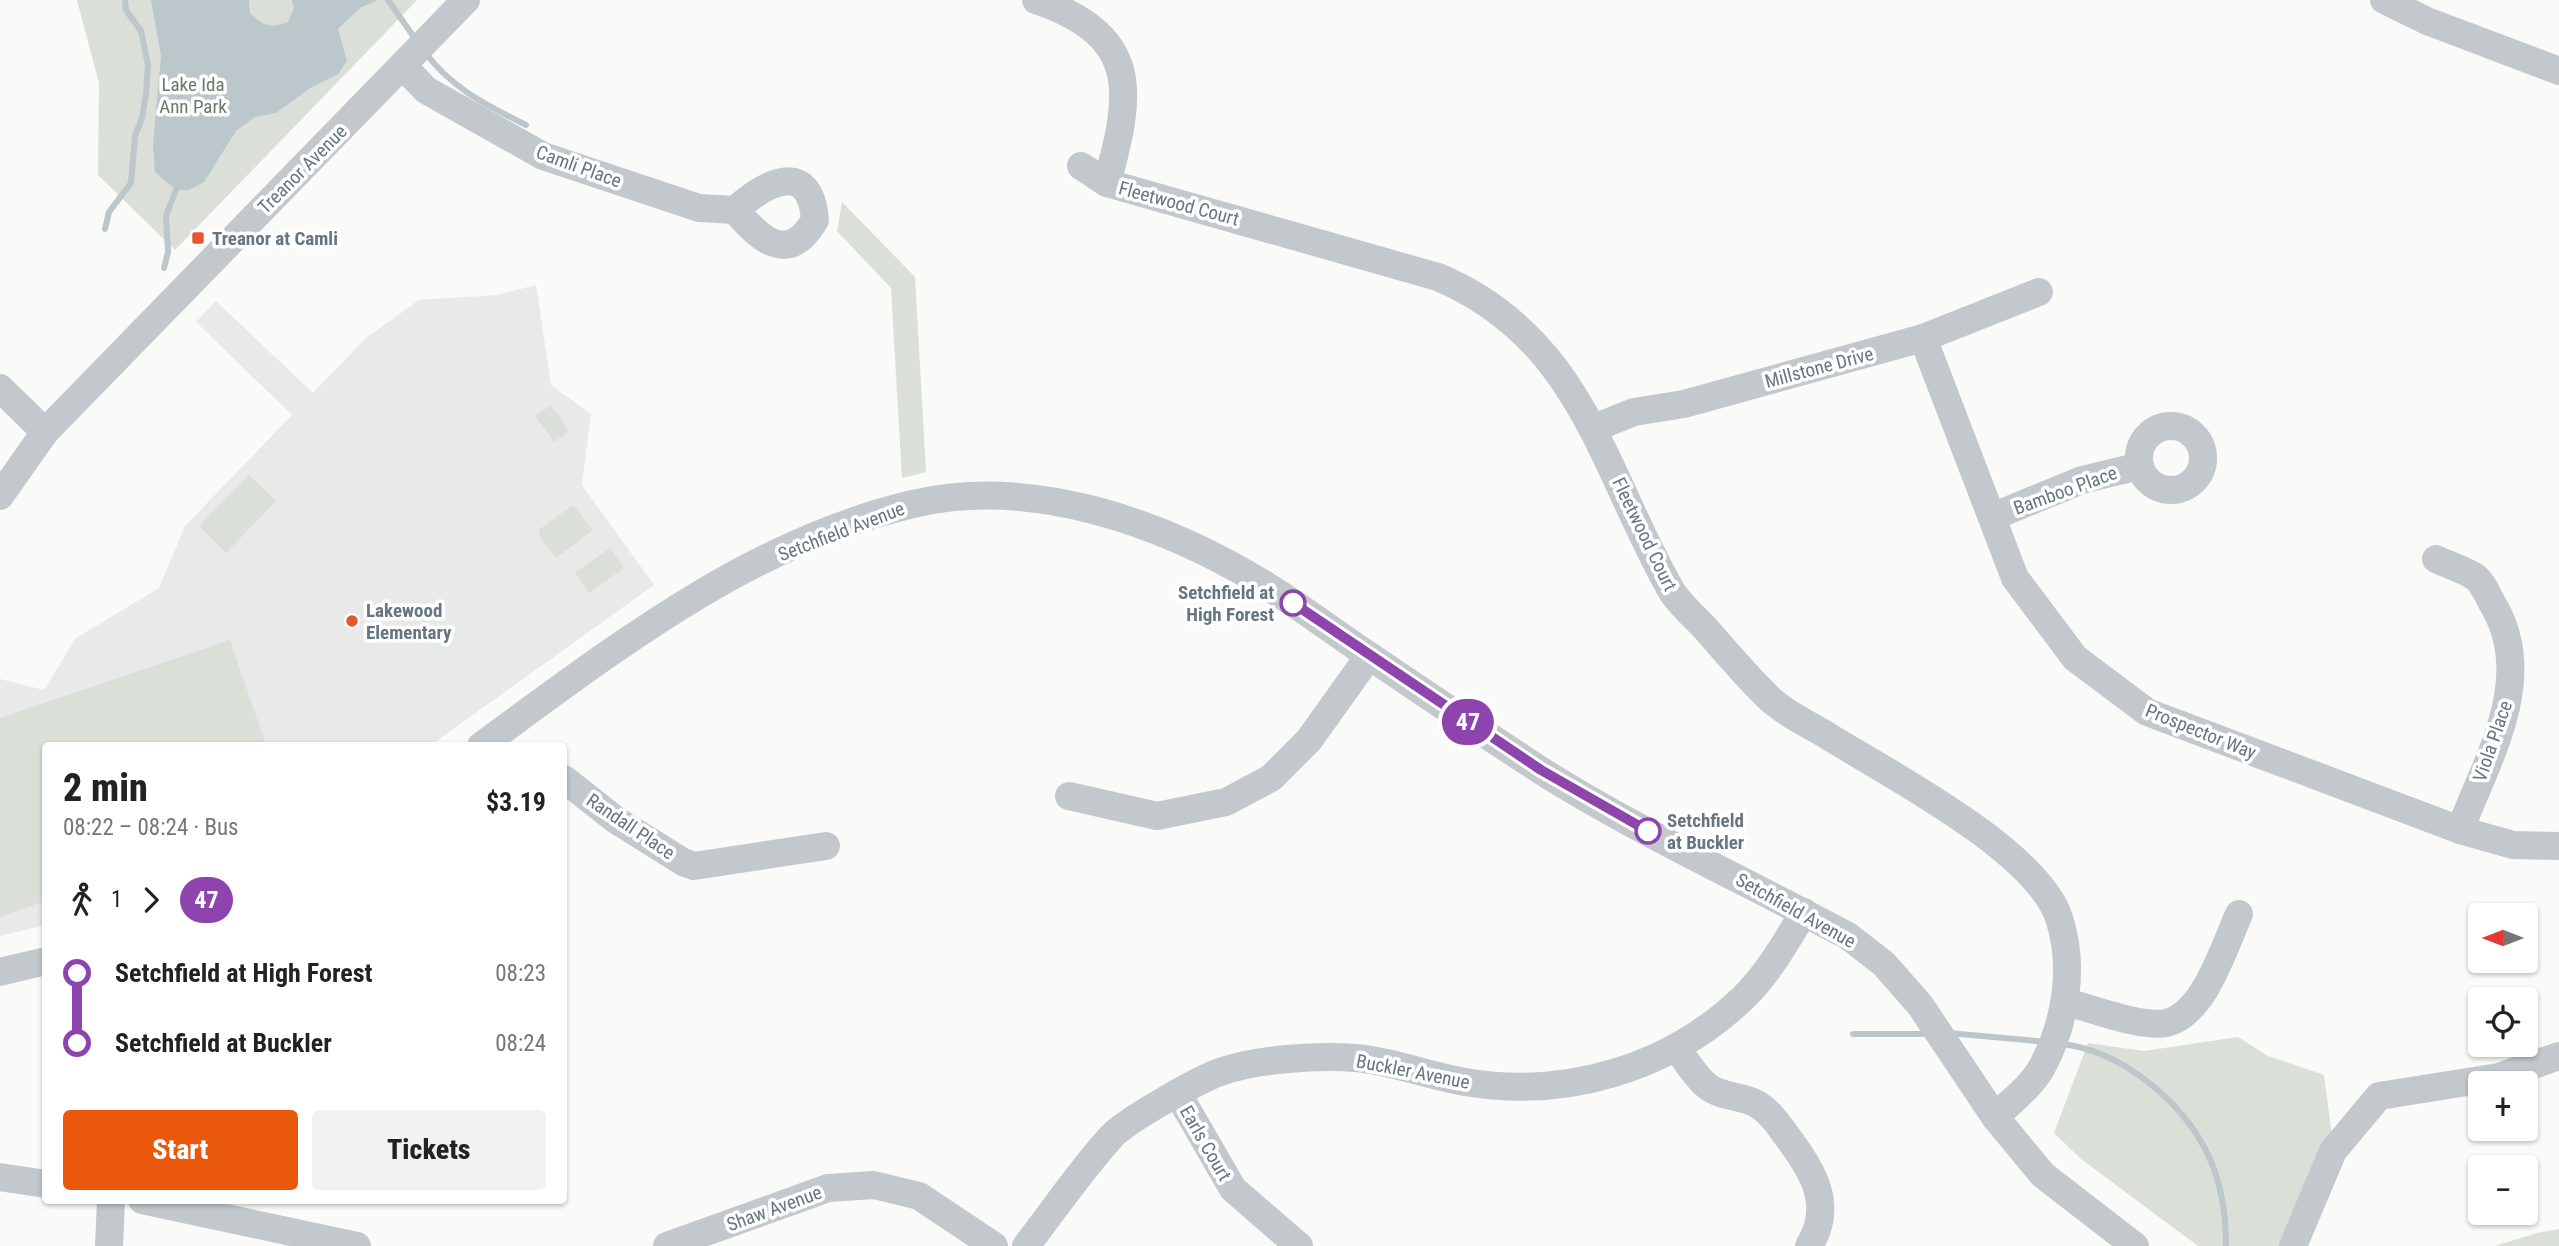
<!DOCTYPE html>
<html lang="en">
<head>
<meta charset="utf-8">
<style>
  body { margin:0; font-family:"Roboto Condensed",sans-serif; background:#f2f2f2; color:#222; height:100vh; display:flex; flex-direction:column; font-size:26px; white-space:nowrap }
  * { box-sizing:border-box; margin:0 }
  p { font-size:23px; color:#767676 }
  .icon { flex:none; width:38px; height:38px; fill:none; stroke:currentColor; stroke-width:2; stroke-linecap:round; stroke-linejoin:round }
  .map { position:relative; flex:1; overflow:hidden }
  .side { position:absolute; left:42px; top:742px; width:525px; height:462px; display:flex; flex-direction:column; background:#fff; border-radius:7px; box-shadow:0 2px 5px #0004 }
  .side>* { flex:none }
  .badge { padding:0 14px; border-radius:23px; font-size:24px; line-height:46px }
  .needle { width:46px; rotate:270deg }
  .controls { position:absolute; left:2468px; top:903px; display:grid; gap:14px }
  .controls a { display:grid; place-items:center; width:70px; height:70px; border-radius:7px; background:#fff; box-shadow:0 2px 5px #0004; font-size:35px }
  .map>.badge { position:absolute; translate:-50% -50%; box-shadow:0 0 0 4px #fff }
  .legs { display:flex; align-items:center; gap:10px; height:77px; padding:0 21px; font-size:23px }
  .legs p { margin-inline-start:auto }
  .headline { display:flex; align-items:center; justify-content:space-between; height:119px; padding:0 21px }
  h1 { font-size:38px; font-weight:800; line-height:52px }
  .cta { display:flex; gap:14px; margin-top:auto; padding:14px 21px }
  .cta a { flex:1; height:80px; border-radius:7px; background:#ea580c; color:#fff; font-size:28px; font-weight:800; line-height:80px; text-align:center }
  .cta a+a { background:#f2f2f2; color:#222 }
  ul { padding:0 21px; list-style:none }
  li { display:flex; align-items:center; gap:24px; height:70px; font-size:26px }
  li i { display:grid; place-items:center; width:10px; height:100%; margin:0 9px; background:currentColor }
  li i::after { content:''; width:18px; height:18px; margin:-9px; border:5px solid; border-radius:50%; background:#fff }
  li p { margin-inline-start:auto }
  li:first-child i { background:linear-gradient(#0000 50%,currentColor 0) }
  li:last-child i { background:linear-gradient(currentColor 50%,#0000 0) }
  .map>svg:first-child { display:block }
  .built { fill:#e8e9e9 }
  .green { fill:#dadfd7 }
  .water { fill:#bbc7cb }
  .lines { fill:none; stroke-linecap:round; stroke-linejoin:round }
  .stream { stroke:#bbc7cb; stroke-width:6 }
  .minor { stroke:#c3c8cc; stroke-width:28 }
  .line-1-casing { stroke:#fff; stroke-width:16 }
  .line-1 { stroke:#8e44ad; stroke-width:10 }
  .poi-dot { fill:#e4572e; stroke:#fff; stroke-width:2.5 }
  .stop-1-dot { fill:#fff; stroke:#8e44ad; stroke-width:3.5 }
  .labels { text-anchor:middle; stroke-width:7; stroke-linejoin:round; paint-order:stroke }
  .park-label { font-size:19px; fill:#687a64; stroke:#fff }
  .street-label { font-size:19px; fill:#657683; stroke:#fff }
  .poi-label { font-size:19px; font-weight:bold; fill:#657683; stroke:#fff; text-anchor:start }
  .stop-label { font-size:19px; font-weight:bold; fill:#657683; stroke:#fff; text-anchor:end }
</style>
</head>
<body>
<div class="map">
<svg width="2559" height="1246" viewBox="0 0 2559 1246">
  <rect width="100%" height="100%" fill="#fafaf8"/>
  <path class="built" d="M 536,285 L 551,385 L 591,414 L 582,485 L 654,585 L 431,745 L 46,746 L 45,925 L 0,936 L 0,679 L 44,690 L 76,638 L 159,588 L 185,526 L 292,415 L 196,322 L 216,301 L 313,393 L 366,338 L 419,300 L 498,295 Z"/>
  <g class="green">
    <path d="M 77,0 L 417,0 L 175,250 L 98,175 L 99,83 Z"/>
    <path d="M 842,202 L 915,277 L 926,472 L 902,478 L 891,288 L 837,231 Z"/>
    <path d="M 550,406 L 562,419 L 568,432 L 554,442 L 535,416 Z"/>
    <path d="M 249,475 L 276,501 L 226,553 L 199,526 Z"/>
    <path d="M 573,505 L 593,530 L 556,558 L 539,535 L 540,529 Z"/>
    <path d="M 610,548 L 624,568 L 589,593 L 575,573 Z"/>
    <path d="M 230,640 L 266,745 L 46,746 L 45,901 L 0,917 L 0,718 Z"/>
    <path d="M 2238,1037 L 2268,1056 L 2324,1075 L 2332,1135 L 2281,1246 L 2198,1246 L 2081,1159 L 2054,1133 L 2088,1043 L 2144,1051 Z"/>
    <path d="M 2559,1229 L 2559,1246 L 2495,1246 L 2537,1233 Z"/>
  </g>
  <path class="water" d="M 151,0 L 249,0 L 250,13 C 263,26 271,29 288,22 L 294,8 L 292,0 L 378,0 L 360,8 L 338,29 L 347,61 L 338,74 L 310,88 L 276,113 L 255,117 L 236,131 L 204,182 L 189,190 L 176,190 L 155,172 L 153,145 L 161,56 Z"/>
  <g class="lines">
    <g class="stream">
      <path d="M 388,0 L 416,40"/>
      <path d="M 424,51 C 451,88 486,105 526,125"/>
      <path d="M 105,229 L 109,212 L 131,183 L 135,136 L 142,118 L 146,94 L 148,65 L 141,31 L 126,10 L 125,0"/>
      <path d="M 164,268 L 168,252 L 166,216 L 176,190"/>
      <path d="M 1949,1033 L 2047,1042"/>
      <path d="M 1853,1034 L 1928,1034"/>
      <path d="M 2061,1044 C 2121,1050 2184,1102 2209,1157 C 2222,1185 2226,1216 2226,1246"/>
    </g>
    <g class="minor">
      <path d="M 1036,0 C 1141,36 1132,92 1107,183"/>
      <path d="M 2384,0 L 2427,21 L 2559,71"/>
      <path d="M 403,66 L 426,90 L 543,156 L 699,208 L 735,210 C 764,184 810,157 815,220 C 788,266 760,239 735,210"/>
      <path d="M 1081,166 L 1107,183 L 1438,277 C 1582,338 1602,469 1671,590 C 1679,604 1694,616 1705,628 C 1726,652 1747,677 1770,699 C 1785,713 1806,723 1823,733 C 1885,772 2036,849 2059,918 C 2075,967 2066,1022 2042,1067 C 2032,1086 2010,1102 1995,1117"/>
      <path d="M 1923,338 L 2015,578 L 2075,658 L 2147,712 L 2460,830 L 2513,845 L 2559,846"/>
      <path d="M 0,388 L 45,432"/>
      <circle cx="2171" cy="458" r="32"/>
      <path d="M 1594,428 L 1634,412 L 1684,404 L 1923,338 L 2039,292"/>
      <path d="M 0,496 L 45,432 L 466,0"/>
      <path d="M 1992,517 L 2082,480 L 2140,466"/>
      <path d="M 2436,559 C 2448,565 2463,569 2475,577 C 2482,582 2488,595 2492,603 C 2538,677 2487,759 2460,830"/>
      <path d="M 481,746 C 614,649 750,542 913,504 C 1031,476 1161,522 1262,583 C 1300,606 1335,633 1371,657 C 1427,695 1483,733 1540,770 C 1638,832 1746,881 1848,936 L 1884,964 L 1920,1005 L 1995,1117 L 2043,1175 L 2135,1246"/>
      <path d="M 564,779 L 616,820 L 683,862 L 694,866 L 826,846"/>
      <path d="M 1069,796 L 1157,816 L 1226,802 L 1271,778 L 1309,740 L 1369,656"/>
      <path d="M 0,972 L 46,961"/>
      <path d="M 2066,1002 C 2091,1008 2142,1028 2166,1023 C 2204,1015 2224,947 2239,914"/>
      <path d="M 1677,1048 C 1686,1061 1695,1076 1707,1086 C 1722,1098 1741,1095 1757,1104 C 1770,1112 1778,1124 1786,1135 C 1812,1169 1835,1205 1809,1246"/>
      <path d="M 1178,1094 L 1233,1189 L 1299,1246"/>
      <path d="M 0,1177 L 46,1184"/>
      <path d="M 142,1200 L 357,1246"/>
      <path d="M 109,1246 L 111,1200"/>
      <path d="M 667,1246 L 828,1188 L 874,1185 L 919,1196 L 994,1246"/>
      <path d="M 1026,1246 C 1054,1210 1080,1171 1111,1137 C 1125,1121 1198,1080 1220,1072 C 1257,1059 1317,1055 1356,1058 C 1392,1061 1429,1076 1465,1082 C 1565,1099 1669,1069 1743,998 C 1768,974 1786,942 1804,912"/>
      <path d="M 2293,1246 L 2333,1151 L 2379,1096 L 2499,1077 L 2559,1056"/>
    </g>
  </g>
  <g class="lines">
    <defs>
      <path id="line-1" d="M 1293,603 L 1541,770 L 1648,831"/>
    </defs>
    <use href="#line-1" class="line-1-casing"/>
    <use href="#line-1" class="line-1"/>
  </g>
  <g class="poi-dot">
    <rect x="191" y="231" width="14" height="14" rx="3.5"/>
    <circle cx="352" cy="621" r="7"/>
  </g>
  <g class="stop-1-dot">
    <circle cx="1293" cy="603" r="12"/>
    <circle cx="1648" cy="831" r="12"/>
  </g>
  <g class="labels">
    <g class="park-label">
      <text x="193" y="91">Lake Ida<tspan x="193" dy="22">Ann Park</tspan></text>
    </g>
    <g class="street-label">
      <text transform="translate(579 166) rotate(20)" y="7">Camli Place</text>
      <text transform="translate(302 169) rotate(-45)" y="7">Treanor Avenue</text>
      <text transform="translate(1179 203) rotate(15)" y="7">Fleetwood Court</text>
      <text transform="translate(1819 367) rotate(-15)" y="7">Millstone Drive</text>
      <text transform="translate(2065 490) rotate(-20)" y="7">Bamboo Place</text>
      <text transform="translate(841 531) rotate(-21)" y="7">Setchfield Avenue</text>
      <text transform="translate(1645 534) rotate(64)" y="7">Fleetwood Court</text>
      <text transform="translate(2201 731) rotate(22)" y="7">Prospector Way</text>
      <text transform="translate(2492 741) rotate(-71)" y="7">Viola Place</text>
      <text transform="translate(631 826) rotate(34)" y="7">Randall Place</text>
      <text transform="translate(1796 910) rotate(29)" y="7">Setchfield Avenue</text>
      <text transform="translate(1413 1071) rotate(11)" y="7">Buckler Avenue</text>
      <text transform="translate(1206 1143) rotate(60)" y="7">Earls Court</text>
      <text transform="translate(774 1208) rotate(-20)" y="7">Shaw Avenue</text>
    </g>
    <g class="poi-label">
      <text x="212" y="245">Treanor at Camli</text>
      <text x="366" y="617">Lakewood<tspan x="366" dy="22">Elementary</tspan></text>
    </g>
    <g class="stop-label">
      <text x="1274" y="599">Setchfield at<tspan x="1274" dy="22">High Forest</tspan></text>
      <text x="1667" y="827" text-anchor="start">Setchfield<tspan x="1667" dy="22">at Buckler</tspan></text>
    </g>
  </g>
</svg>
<div class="controls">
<a><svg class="needle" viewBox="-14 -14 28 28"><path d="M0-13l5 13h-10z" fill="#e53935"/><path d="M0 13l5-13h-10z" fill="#767676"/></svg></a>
<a><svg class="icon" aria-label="locate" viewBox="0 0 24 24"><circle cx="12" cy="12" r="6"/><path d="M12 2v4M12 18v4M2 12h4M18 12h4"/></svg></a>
<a>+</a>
<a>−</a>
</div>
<b class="badge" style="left:1468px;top:722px;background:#8e44ad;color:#fff">47</b>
<section class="side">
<div class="headline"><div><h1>2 min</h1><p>08:22 – 08:24 · Bus</p></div><b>$3.19</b></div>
<div class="legs"><svg class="icon" aria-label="walk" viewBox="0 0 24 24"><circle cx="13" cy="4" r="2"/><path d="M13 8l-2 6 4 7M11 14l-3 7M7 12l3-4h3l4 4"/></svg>1<svg class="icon" aria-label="forward" viewBox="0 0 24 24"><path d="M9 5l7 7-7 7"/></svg><b class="badge" style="background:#8e44ad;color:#fff">47</b></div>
<ul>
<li><i style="color:#8e44ad"></i><b>Setchfield at High Forest</b><p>08:23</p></li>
<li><i style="color:#8e44ad"></i><b>Setchfield at Buckler</b><p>08:24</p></li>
</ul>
<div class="cta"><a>Start</a><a>Tickets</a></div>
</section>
</div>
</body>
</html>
